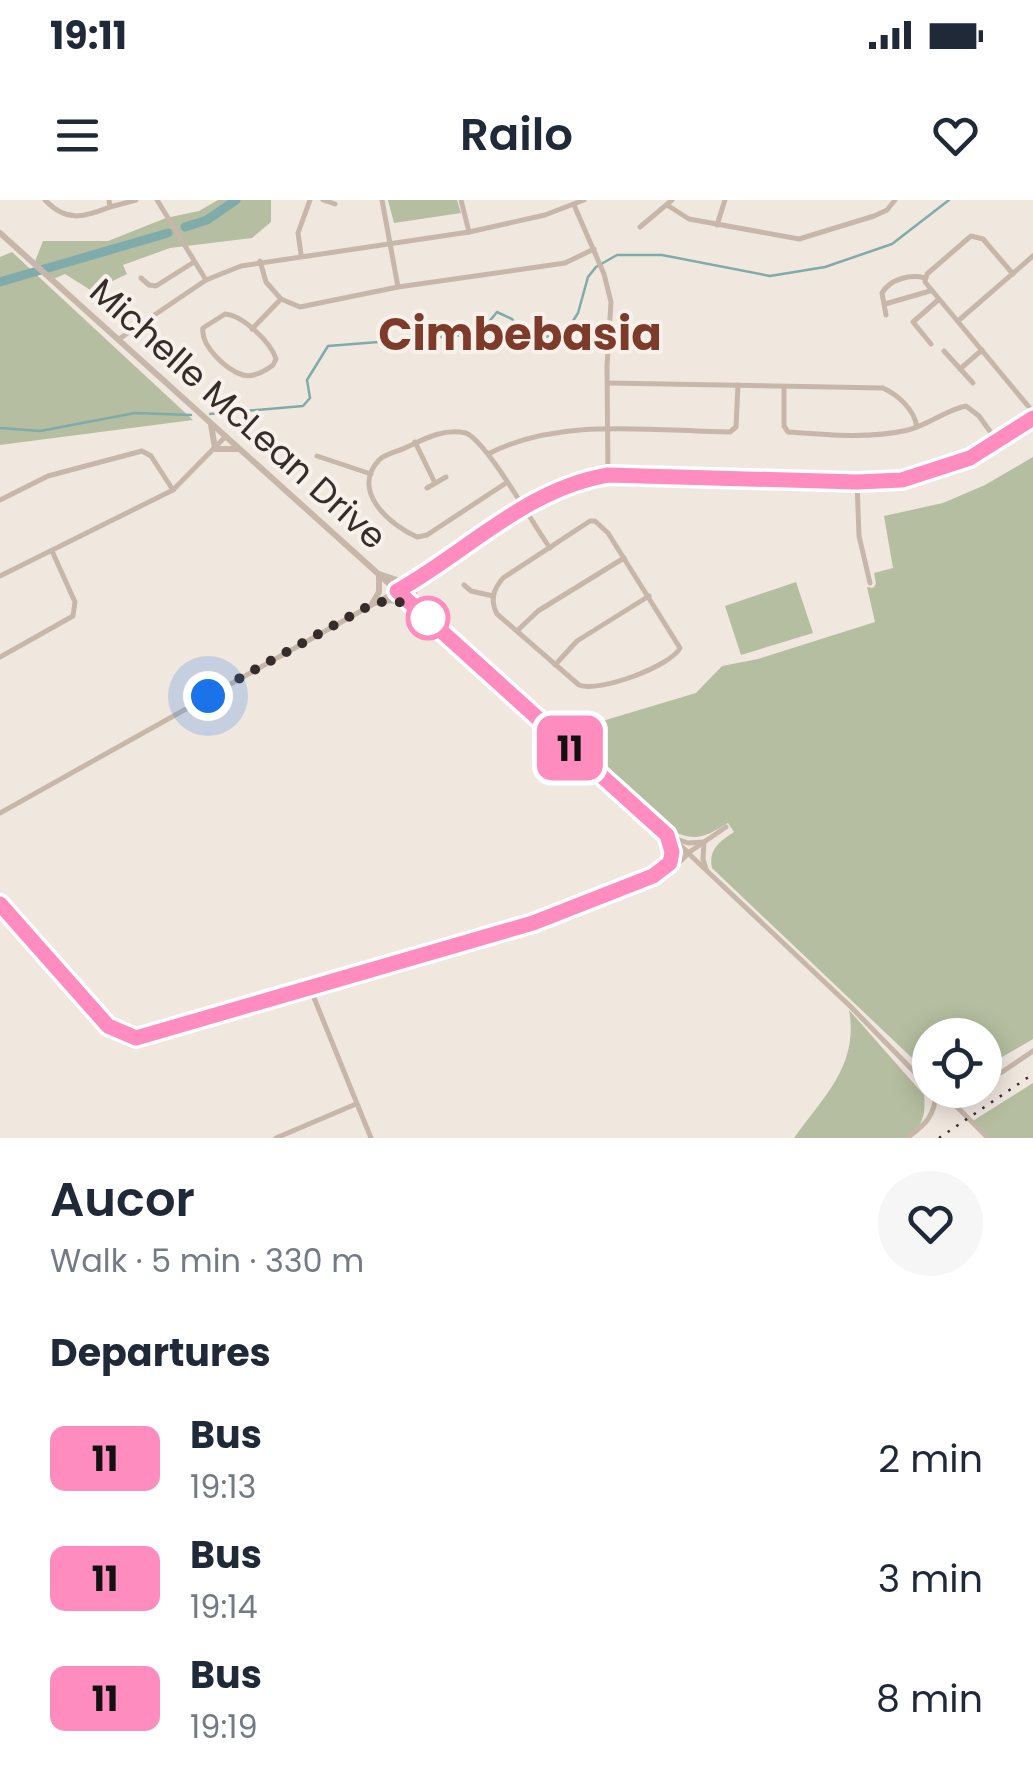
<!DOCTYPE html>
<html lang="en">
<head>
<meta charset="utf-8">
<style>
  body { margin:0; font-family:Poppins,sans-serif; background:#f6f6f7; color:#1f2937; height:100vh; display:flex; flex-direction:column; font-size:38px; white-space:nowrap }
  * { box-sizing:border-box; margin:0 }
  p { font-size:32px; color:#747a83 }
  .icon { flex:none; width:55px; height:55px; fill:none; stroke:currentColor; stroke-width:2; stroke-linecap:round; stroke-linejoin:round }
  .map { position:relative; height:938px; overflow:hidden }
  .drawer { display:flex; flex-direction:column; background:#fff; flex:1 }
  .drawer>* { flex:none }
  .badge { padding:0 20px; border-radius:15px; font-size:35px; line-height:65px }
  .fabs { position:absolute; left:912px; top:818px; display:grid; gap:20px }
  .fabs a { display:grid; place-items:center; width:90px; height:90px; border-radius:50%; background:#fff; box-shadow:0 5px 25px #0003; font-size:50px }
  .you { position:absolute; width:50px; height:50px; margin:-25px; border:8px solid #fff; border-radius:50%; background:#1a73e8; box-shadow:0 0 0 15px #1a73e833 }
  .map>.badge { position:absolute; translate:-50% -50%; box-shadow:0 0 0 5px #fff }
  h2 { padding:0 50px; font-size:38px; line-height:90px }
  .round { display:grid; place-items:center; flex:none; width:105px; height:105px; border-radius:52px; background:#f6f6f7 }
  .head { display:flex; align-items:center; justify-content:space-between; height:170px; padding:0 50px }
  h1 { font-size:48px; font-weight:600; line-height:75px }
  ul { padding:0; list-style:none }
  li { display:flex; align-items:center; gap:30px; height:120px; padding:0 50px }
  li div { flex:1 }
  li b { display:block; font-size:38px }
  li em { font-style:normal }
  li .badge { min-width:110px; font-weight:700; text-align:center }
  .status { display:flex; justify-content:space-between; align-items:center; height:70px; padding:0 50px; background:#fff; direction:ltr }
  .status svg { height:28px; fill:currentColor }
  header { display:flex; justify-content:space-between; align-items:center; height:130px; padding:0 50px; background:#fff; font-size:45px; font-weight:600 }
  .map>svg:first-child { display:block }
  .green { fill:#b5bea0 }
  .lines { fill:none; stroke-linecap:round; stroke-linejoin:round }
  .stream { stroke:#80abab; stroke-width:2.5 }
  .river { stroke:#80abab; stroke-width:9 }
  .minor { stroke:#c7b7ab; stroke-width:5 }
  .tertiary { stroke:#c7b7ab; stroke-width:6 }
  .rail { stroke:#362d2a; stroke-width:2.5; stroke-dasharray:2.5 8; stroke-linecap:butt }
  .line-casing { stroke:#fff; stroke-width:22 }
  .line { stroke:#ff8cbe; stroke-width:15 }
  .walk { stroke:#362d2a; stroke-width:10; stroke-dasharray:0 18 }
  .stop-dot { fill:#fff; stroke:#ff8cbe; stroke-width:5 }
  .labels { text-anchor:middle; stroke-width:8; stroke-linejoin:round; paint-order:stroke }
  .street-label { font-size:35px; fill:#362d2a; stroke:#f8f1eb }
  .district-label { font-size:45px; font-weight:bold; fill:#7d3b2a; stroke:#f8f1eb }
</style>
</head>
<body>
<div class="status"><b>19:11</b><svg viewBox="0 0 49 12"><path d="M0 12V9h3v3zM5 12V6h3v6zM10 12V3h3v9zM15 12V0h3v12zM26 1h20v11H26zM47 4h2v5h-2z"/></svg></div>
<header><svg class="icon" aria-label="menu" viewBox="0 0 24 24"><path d="M4 6h16M4 12h16M4 18h16"/></svg>Railo<svg class="icon" aria-label="heart" viewBox="0 0 24 24"><path d="M12 20l-8-8c-3-5 5-10 8-4 3-6 11-1 8 4z"/></svg></header>
<div class="map">
<svg width="1033" height="938" viewBox="0 0 1033 938">
  <rect width="100%" height="100%" fill="#f0e7df"/>
  <g class="green">
    <path d="M 218,0 L 271,0 L 271,22 L 252,38 L 170,48 L 123,65 L 127,74 L 92,91 L 65,74 L 51,80 L 34,64 L 43,41 L 108,41 L 166,18 L 199,11 Z"/>
    <path d="M 388,0 L 457,0 L 461,13 L 394,23 Z"/>
    <path d="M 12,52 L 193,220 L 0,245 L 0,57 Z"/>
    <path d="M 1033,257 L 1033,839 L 985,867 L 985,835 L 930,835 L 930,875 L 712,668 C 708,650 720,641 734,632 L 728,623 C 708,635 697,643 673,631 L 569,531 L 696,493 L 722,466 L 758,459 L 875,422 L 867,387 L 873,388 L 876,384 L 874,373 L 893,368 L 884,316 L 943,303 L 985,285 Z"/>
    <path d="M 796,382 L 813,433 L 741,455 L 725,406 Z"/>
    <path d="M 849,810 L 924,895 C 926,914 923,926 907,938 L 794,938 C 824,896 859,865 849,810 Z"/>
    <path d="M 1033,883 L 1033,938 L 988,938 L 971,922 Z"/>
  </g>
  <g class="lines">
    <g class="stream">
      <path d="M 210,214 L 303,206 L 310,198 L 307,180 L 328,146 L 479,134 L 497,112 L 512,119 L 531,142 L 568,129 L 578,113 L 588,77 L 596,67 L 617,55 L 662,55 L 770,76 L 825,67 L 892,44 L 949,0"/>
      <path d="M 0,228 L 40,231 L 135,213 L 191,215"/>
    </g>
    <g class="river">
      <path d="M 185,27 L 207,20 L 236,0"/>
      <path d="M 0,82 L 168,33"/>
    </g>
    <g class="minor">
      <path d="M 45,0 C 67,23 83,17 110,7 L 109,0"/>
      <path d="M 157,0 L 206,80"/>
      <path d="M 323,0 L 335,4"/>
      <path d="M 382,0 L 398,87"/>
      <path d="M 461,0 L 469,32"/>
      <path d="M 574,5 L 604,74 L 611,102 L 607,166 L 608,275"/>
      <path d="M 667,5 L 689,19 L 799,39 L 874,16 L 887,10 L 895,0"/>
      <path d="M 110,7 L 136,0"/>
      <path d="M 717,25 L 725,0"/>
      <path d="M 640,27 L 672,0"/>
      <path d="M 301,54 L 298,33 L 310,0"/>
      <path d="M 260,61 L 266,82 L 281,99 L 300,107 L 398,87 L 565,63 L 594,49"/>
      <path d="M 1013,74 L 983,39 L 971,36 L 927,74 L 925,82 L 1033,212"/>
      <path d="M 141,78 L 149,85 L 156,86 L 194,62"/>
      <path d="M 885,104 L 930,91"/>
      <path d="M 225,114 C 242,115 271,142 276,159 L 273,165 C 265,171 254,178 243,175 C 226,170 200,145 203,128 Z"/>
      <path d="M 886,115 L 882,93 C 890,79 910,74 925,78"/>
      <path d="M 958,121 L 1033,56"/>
      <path d="M 252,129 L 281,99"/>
      <path d="M 119,139 L 206,80 L 241,66 L 469,32 L 545,15 L 584,0"/>
      <path d="M 931,144 L 913,122 L 938,100"/>
      <path d="M 944,151 L 973,183"/>
      <path d="M 960,169 L 982,150"/>
      <path d="M 608,183 L 883,188 C 898,195 914,209 917,227"/>
      <path d="M 784,187 L 784,226 L 788,232 C 826,235 870,239 908,230 C 928,225 946,210 966,206 L 979,216 L 997,241"/>
      <path d="M 415,242 L 435,283"/>
      <path d="M 490,253 C 561,217 652,231 730,232 L 736,227 L 738,185"/>
      <path d="M 317,256 L 371,274"/>
      <path d="M 857,282 L 859,336 L 870,383"/>
      <path d="M 506,283 L 427,335 L 417,337 C 390,325 350,291 379,260 C 386,253 398,252 407,247 C 426,238 445,228 466,233 C 488,243 532,323 550,348"/>
      <path d="M 427,288 L 446,277"/>
      <path d="M 0,300 L 48,276 L 142,251 L 151,256 L 173,290"/>
      <path d="M 590,321 L 595,321 L 608,333 L 680,448 C 671,466 599,493 579,485 L 497,414 C 490,400 493,390 503,378 Z"/>
      <path d="M 0,376 L 173,290 L 226,236"/>
      <path d="M 464,385 L 471,391 L 493,396"/>
      <path d="M 518,430 L 538,411 L 624,358"/>
      <path d="M 0,457 L 73,416 L 75,402 L 52,351"/>
      <path d="M 555,465 L 577,441 L 649,396"/>
      <path d="M 0,613 L 420,378 L 522,308 L 557,288 L 608,275 L 890,282 C 945,273 987,247 1033,218"/>
      <path d="M 726,627 L 688,653 L 851,807 L 930,888"/>
      <path d="M 674,638 L 688,643 L 704,642 L 703,659 L 706,669"/>
      <path d="M 310,788 L 371,938"/>
      <path d="M 985,877 L 1002,872 L 1033,851"/>
      <path d="M 932,890 L 953,903 L 988,938"/>
      <path d="M 276,938 L 356,904"/>
      <path d="M 907,938 C 926,924 935,916 936,892"/>
    </g>
    <g class="tertiary">
      <path d="M 0,33 L 688,653 L 678,663 L 653,675 L 570,710 L 137,837 L 109,826 L 0,704"/>
      <path d="M 211,225 L 215,248"/>
      <path d="M 214,249 L 238,249"/>
      <path d="M 374,403 L 392,400 L 410,405"/>
      <path d="M 372,404 L 379,392 L 379,374 L 400,381 L 420,378"/>
      <path d="M 415,404 L 414,389 L 420,379"/>
      <path d="M 667,665 L 672,652 L 669,640"/>
    </g>
    <path class="rail" d="M 939,938 L 1033,874"/>
  </g>
  <g class="lines">
    <defs>
      <path id="line" d="M 0,704 L 108,826 L 136,838 L 533,723 L 653,676 L 670,663 L 672,652 L 667,635 L 397,391 C 468,351 526,289 608,275 L 857,282 L 902,280 L 970,258 L 1033,218"/>
    </defs>
    <use href="#line" class="line-casing"/>
    <use href="#line" class="line"/>
    <path class="walk" d="M 208,496 L 372,404 C 396,398 410,402 428,418"/>
  </g>
  <circle class="stop-dot" cx="428" cy="418" r="20"/>
  <g class="labels">
    <g class="street-label">
      <text transform="translate(238 214) rotate(42)" y="12">Michelle McLean Drive</text>
    </g>
    <g class="district-label">
      <text x="520" y="150">Cimbebasia</text>
    </g>
  </g>
</svg>
<div class="fabs">
<a><svg class="icon" aria-label="locate" viewBox="0 0 24 24"><circle cx="12" cy="12" r="6"/><path d="M12 2v4M12 18v4M2 12h4M18 12h4"/></svg></a>
</div>
<div class="you" style="left:208px;top:496px"></div>
<b class="badge" style="left:570px;top:548px;background:#ff8cbe;color:#111">11</b>
</div>
<section class="drawer">
<div class="head"><div><h1>Aucor</h1><p>Walk · 5 min · 330 m</p></div><a class="round"><svg class="icon" aria-label="heart" viewBox="0 0 24 24"><path d="M12 20l-8-8c-3-5 5-10 8-4 3-6 11-1 8 4z"/></svg></a></div>
<h2>Departures</h2>
<ul>
<li><span class="badge" style="background:#ff8cbe;color:#111">11</span><div><b>Bus</b><p>19:13</p></div><em>2 min</em></li>
<li><span class="badge" style="background:#ff8cbe;color:#111">11</span><div><b>Bus</b><p>19:14</p></div><em>3 min</em></li>
<li><span class="badge" style="background:#ff8cbe;color:#111">11</span><div><b>Bus</b><p>19:19</p></div><em>8 min</em></li>
</ul>
</section>
</body>
</html>
